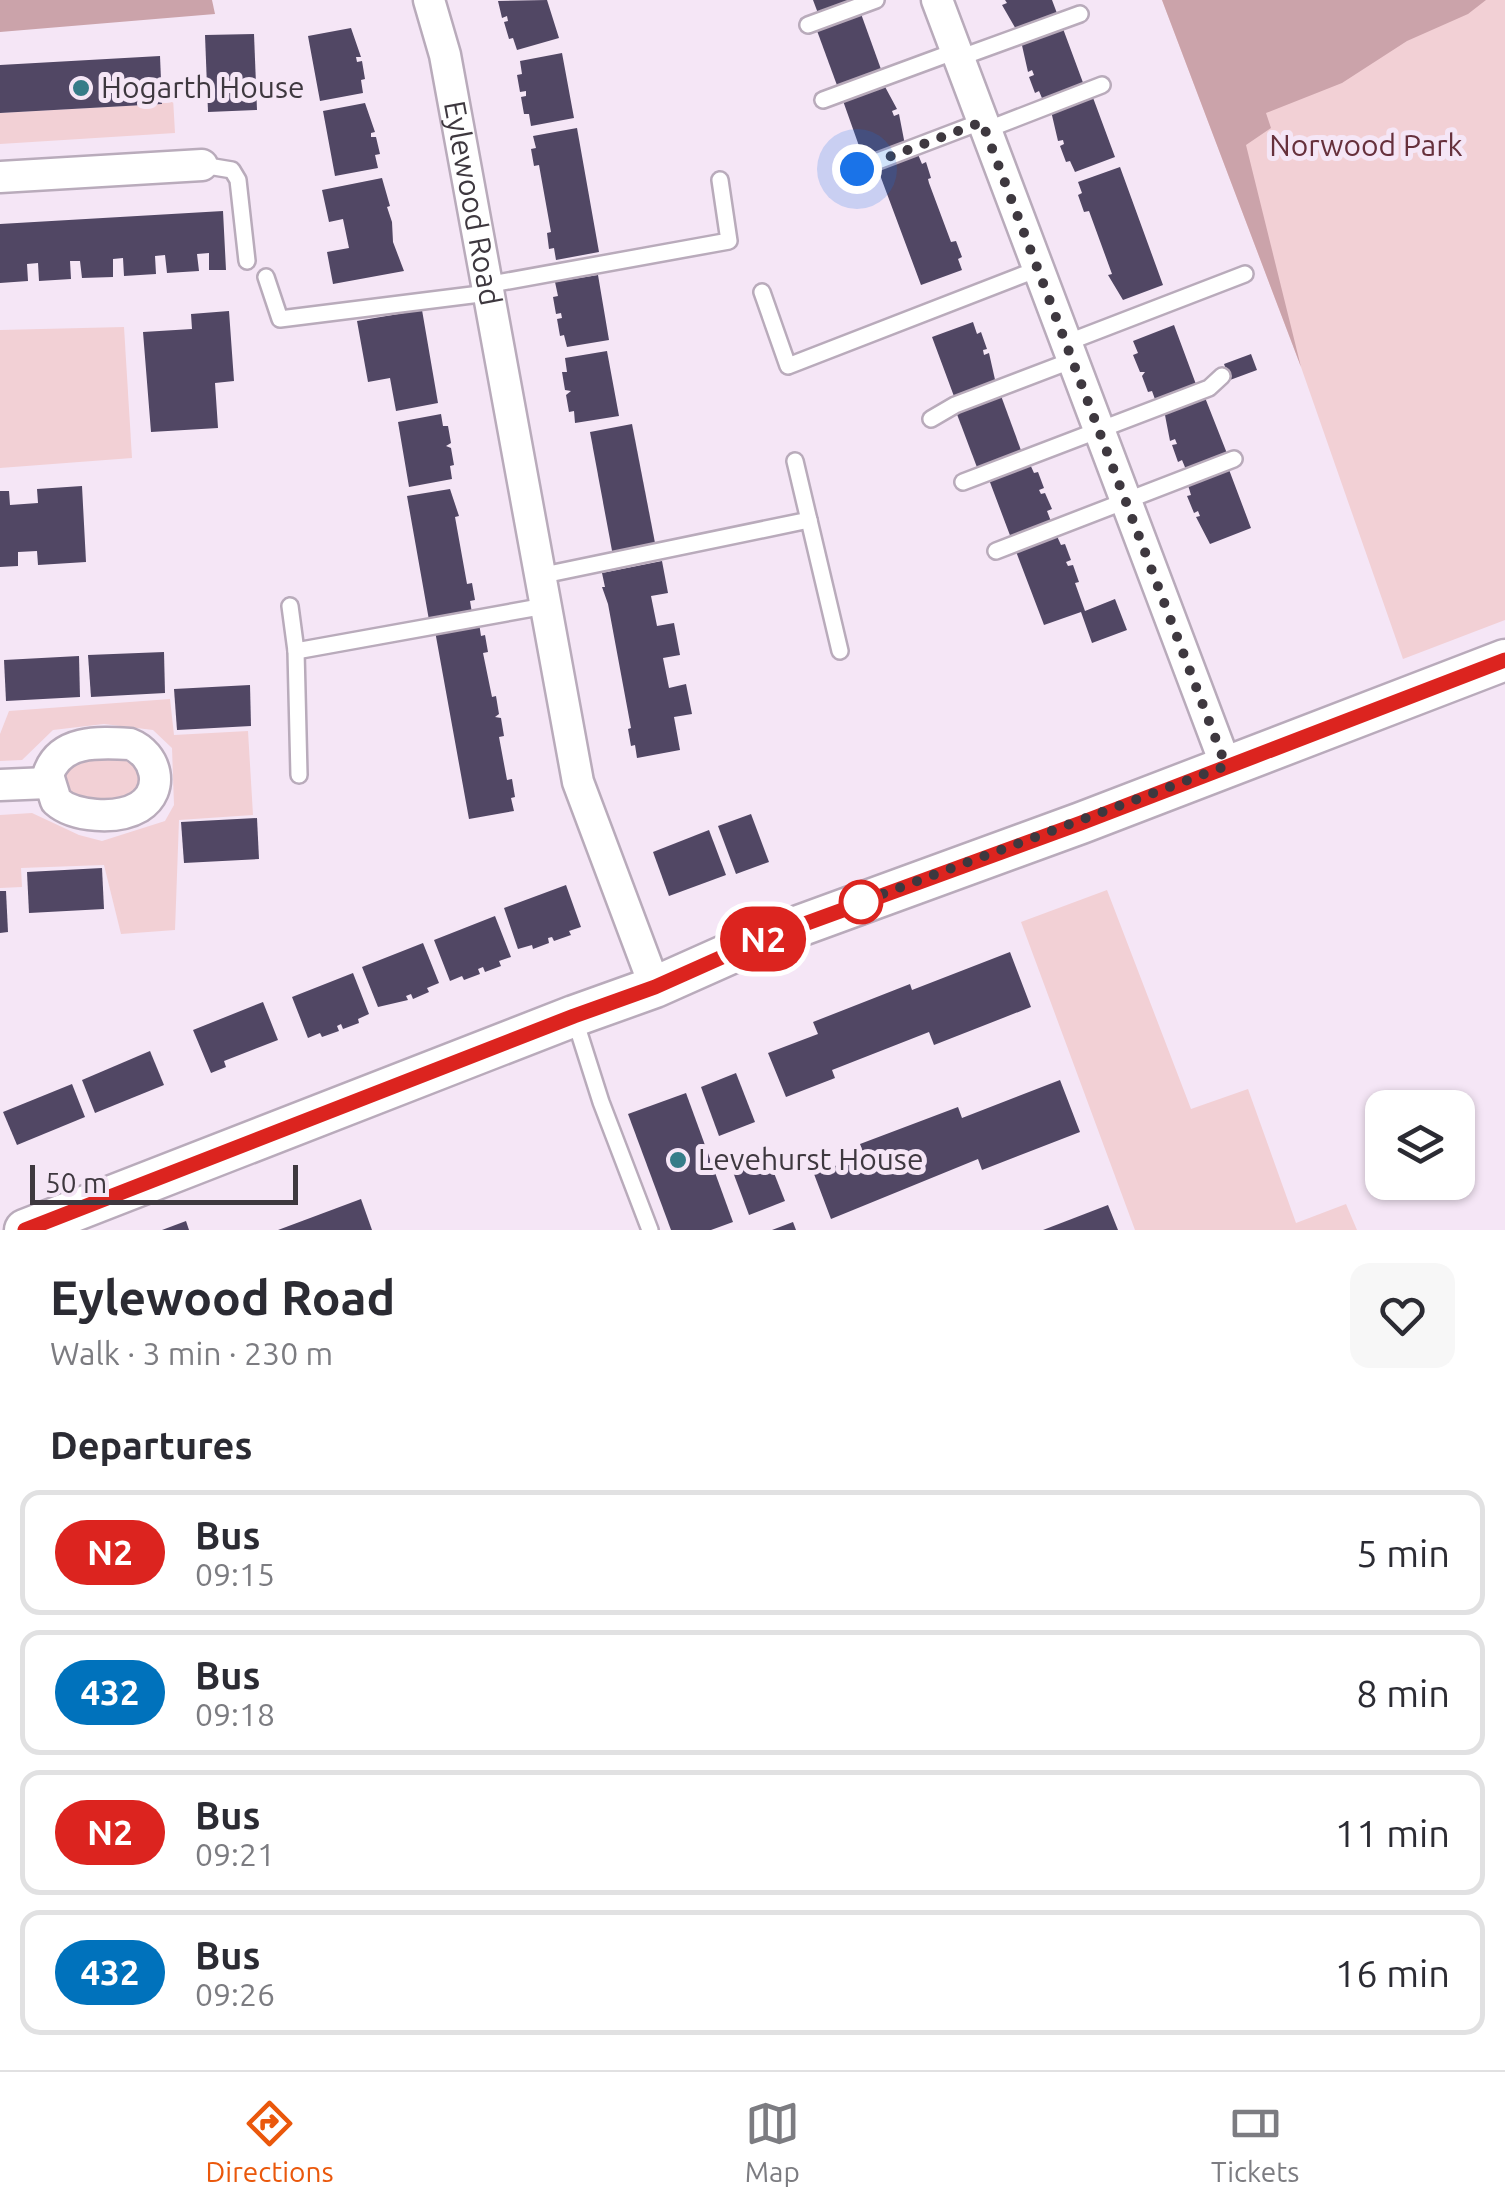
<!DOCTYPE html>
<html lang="en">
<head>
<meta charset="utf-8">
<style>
  body { margin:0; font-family:Ubuntu,sans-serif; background:#f7f7f7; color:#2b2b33; height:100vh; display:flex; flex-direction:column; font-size:38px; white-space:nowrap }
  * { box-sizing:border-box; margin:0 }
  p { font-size:32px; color:#7c7c81 }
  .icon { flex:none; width:55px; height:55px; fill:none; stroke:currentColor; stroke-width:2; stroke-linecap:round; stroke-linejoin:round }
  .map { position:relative; height:1230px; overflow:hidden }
  .sheet { display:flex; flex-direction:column; background:#fff; flex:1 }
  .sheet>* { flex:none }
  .badge { padding:0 20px; border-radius:32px; font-size:35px; line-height:65px }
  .buttons { position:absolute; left:1365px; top:1090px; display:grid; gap:20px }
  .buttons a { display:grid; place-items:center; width:110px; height:110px; border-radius:20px; background:#fff; box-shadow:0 2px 8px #0004; font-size:50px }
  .scale { position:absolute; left:30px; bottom:25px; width:268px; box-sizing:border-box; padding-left:10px; border:5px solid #3e383f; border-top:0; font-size:28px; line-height:35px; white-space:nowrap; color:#3e383f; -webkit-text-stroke:8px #f5e6f6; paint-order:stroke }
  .you { position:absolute; width:50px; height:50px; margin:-25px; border:8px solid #fff; border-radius:50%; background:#1a73e8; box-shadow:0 0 0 15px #1a73e833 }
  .map>.badge { position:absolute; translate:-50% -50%; box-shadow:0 0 0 5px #fff }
  h2 { padding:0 50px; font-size:38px; line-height:90px }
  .round { display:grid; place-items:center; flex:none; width:105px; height:105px; border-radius:20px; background:#f7f7f7 }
  .summary { display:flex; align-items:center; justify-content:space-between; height:170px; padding:0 50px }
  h1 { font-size:48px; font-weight:700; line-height:75px }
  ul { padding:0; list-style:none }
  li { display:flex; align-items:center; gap:30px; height:125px; margin:0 20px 15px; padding:0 30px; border:5px solid #e1e1e2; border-radius:20px }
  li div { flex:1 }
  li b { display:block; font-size:38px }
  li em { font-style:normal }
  li .badge { min-width:110px; font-weight:700; text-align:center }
  .tab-bar { display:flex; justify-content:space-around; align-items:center; height:140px; border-top:2px solid #e1e1e2; background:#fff; font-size:28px; color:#7c7c81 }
  .tab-bar a { display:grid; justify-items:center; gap:5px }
  .tab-bar .current { color:#ea580c }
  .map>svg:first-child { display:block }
  .green { fill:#f2d0d5 }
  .forest { fill:#cba3aa }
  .building { fill:#514764 }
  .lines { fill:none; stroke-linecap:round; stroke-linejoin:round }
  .lane-casing { stroke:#b9abbb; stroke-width:20 }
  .street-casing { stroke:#b9abbb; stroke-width:35 }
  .secondary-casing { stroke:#b9abbb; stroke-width:45 }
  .lane { stroke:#fff; stroke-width:15 }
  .street { stroke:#fff; stroke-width:30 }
  .secondary { stroke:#fff; stroke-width:40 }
  .line-casing { stroke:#fff; stroke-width:22 }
  .line { stroke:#dc241f; stroke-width:15 }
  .walk { stroke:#3e383f; stroke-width:10; stroke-dasharray:0 18 }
  .poi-dot { fill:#367c88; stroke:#f5e6f6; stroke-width:4 }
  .stop-dot { fill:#fff; stroke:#dc241f; stroke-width:5 }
  .labels { text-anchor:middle; stroke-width:10; stroke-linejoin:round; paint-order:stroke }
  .poi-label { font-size:30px; fill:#3e383f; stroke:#f5e6f6; text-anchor:start }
  .park-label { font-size:30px; fill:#66303c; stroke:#f5e6f6 }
  .street-label { font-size:30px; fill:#3e383f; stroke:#f5e6f6 }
</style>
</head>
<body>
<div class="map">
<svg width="1505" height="1230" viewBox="0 0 1505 1230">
  <rect width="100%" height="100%" fill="#f5e6f6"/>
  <g class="green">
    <path d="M 1162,0 L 1505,0 L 1505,620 L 1403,659 L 1301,367 Z"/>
    <path d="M 173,98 L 175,133 L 0,144 L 0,113 L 162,104 L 162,99 Z"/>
    <path d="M 124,327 L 132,458 L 0,468 L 0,330 Z"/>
    <path d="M 170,699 L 174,735 L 248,731 L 253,815 L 179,820 L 175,930 L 121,934 L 104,865 L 21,868 L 22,887 L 0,888 L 0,815 L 32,813 L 79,835 L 102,841 L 165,821 L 174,805 L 172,748 L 153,730 L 104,724 L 53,730 L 22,760 L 0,761 L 0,734 L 9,711 Z"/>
    <path d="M 123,754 L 146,773 L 133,799 L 84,803 L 63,794 L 63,766 L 67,761 Z"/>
    <path d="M 1107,890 L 1191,1109 L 1248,1089 L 1296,1223 L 1346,1204 L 1357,1230 L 1135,1230 L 1021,922 Z"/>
  </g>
  <g class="forest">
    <path d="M 0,0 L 212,0 L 215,14 L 0,32 Z"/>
    <path d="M 1162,0 L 1486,0 L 1468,14 L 1407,41 L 1342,83 L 1266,113 L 1271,128 L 1246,145 L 1301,367 Z"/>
  </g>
  <g class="building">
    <path d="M 547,0 L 559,38 L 517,50 L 513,38 L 509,39 L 504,22 L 508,21 L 507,16 L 502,18 L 498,1 Z"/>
    <path d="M 813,0 L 863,0 L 819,16 Z"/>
    <path d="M 1005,0 L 1052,0 L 1058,16 L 1017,31 L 1002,5 L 1007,3 Z"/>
    <path d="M 860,11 L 882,72 L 838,88 L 816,28 Z"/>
    <path d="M 1062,26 L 1085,88 L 1044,103 L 1039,91 L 1035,93 L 1029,77 L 1034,75 L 1032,70 L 1028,72 L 1021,41 Z"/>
    <path d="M 351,28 L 361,57 L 356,57 L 357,62 L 362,61 L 365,79 L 361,80 L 363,93 L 320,101 L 308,36 Z"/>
    <path d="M 254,34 L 257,110 L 208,112 L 205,35 Z"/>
    <path d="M 562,53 L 574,118 L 531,126 L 529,114 L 524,114 L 521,97 L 526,96 L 526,91 L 520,92 L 517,75 L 522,74 L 520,61 Z"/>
    <path d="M 160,56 L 162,104 L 0,113 L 0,65 Z"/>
    <path d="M 883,83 L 897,109 L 892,111 L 894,116 L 899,114 L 905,145 L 864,160 L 842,98 Z"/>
    <path d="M 1092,95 L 1115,157 L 1075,172 L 1070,161 L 1066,162 L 1060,146 L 1064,144 L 1063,140 L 1058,141 L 1051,111 Z"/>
    <path d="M 365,103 L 375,132 L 371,133 L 371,137 L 376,137 L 380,154 L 375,155 L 378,168 L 335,176 L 323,111 Z"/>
    <path d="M 577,128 L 599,252 L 556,260 L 554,248 L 549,249 L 547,233 L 551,232 L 539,165 L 534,166 L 531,149 L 536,148 L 533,136 Z"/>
    <path d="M 917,152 L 922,164 L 926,162 L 931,178 L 928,179 L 929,183 L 951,242 L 956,241 L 962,257 L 958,259 L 962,270 L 921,285 L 877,167 Z"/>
    <path d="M 1120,167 L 1163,285 L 1123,300 L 1108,275 L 1112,274 L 1089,211 L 1084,212 L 1078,195 L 1082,193 L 1078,182 Z"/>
    <path d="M 382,178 L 390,206 L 387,207 L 392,222 L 393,242 L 404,271 L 333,284 L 327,252 L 349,248 L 343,219 L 329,222 L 322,190 Z"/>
    <path d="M 223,211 L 226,270 L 209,270 L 209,253 L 197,254 L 199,271 L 167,273 L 165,255 L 155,256 L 156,274 L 124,276 L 123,258 L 113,259 L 113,277 L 82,278 L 80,261 L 70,261 L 71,279 L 39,281 L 38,263 L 27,264 L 28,281 L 0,283 L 0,224 Z"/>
    <path d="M 598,275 L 609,340 L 567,347 L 564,335 L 560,336 L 557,319 L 562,318 L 561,313 L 556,314 L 553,297 L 558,296 L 555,282 Z"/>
    <path d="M 422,310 L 438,403 L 396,411 L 390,378 L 368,382 L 357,321 Z"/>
    <path d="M 229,311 L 234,381 L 215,383 L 218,428 L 151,432 L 143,332 L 192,329 L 191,314 Z"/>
    <path d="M 973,322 L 977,334 L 981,332 L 987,349 L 983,350 L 984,355 L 989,353 L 996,384 L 955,399 L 932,337 Z"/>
    <path d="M 1174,325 L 1197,387 L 1156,402 L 1152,391 L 1148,392 L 1142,376 L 1145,372 L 1140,372 L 1133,355 L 1138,353 L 1133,341 Z"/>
    <path d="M 607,351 L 619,416 L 575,423 L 574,411 L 569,412 L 566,395 L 571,391 L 565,390 L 562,372 L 567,372 L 565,358 Z"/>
    <path d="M 1251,354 L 1257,370 L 1230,380 L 1224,364 Z"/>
    <path d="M 1000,393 L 1022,453 L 978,470 L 955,409 Z"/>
    <path d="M 1204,395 L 1228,456 L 1187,472 L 1182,460 L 1178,462 L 1172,445 L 1177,444 L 1175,439 L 1170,441 L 1164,410 Z"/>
    <path d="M 441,414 L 443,426 L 448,426 L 451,443 L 446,446 L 451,448 L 454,465 L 450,466 L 452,479 L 409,487 L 398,422 Z"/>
    <path d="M 632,424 L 656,548 L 613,556 L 590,432 Z"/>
    <path d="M 1029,462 L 1034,473 L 1038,472 L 1044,488 L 1039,490 L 1041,494 L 1045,493 L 1052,509 L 1047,511 L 1052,524 L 1011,538 L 988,477 Z"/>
    <path d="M 1228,467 L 1251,528 L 1210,544 L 1196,517 L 1200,516 L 1198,511 L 1194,513 L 1187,496 L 1191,495 L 1187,482 Z"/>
    <path d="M 82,486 L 86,562 L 38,565 L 37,551 L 18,552 L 18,566 L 0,567 L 0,491 L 9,491 L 10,505 L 38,503 L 37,489 Z"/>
    <path d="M 450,489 L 459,516 L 455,517 L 467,584 L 472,583 L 475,600 L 470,601 L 472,613 L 429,620 L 407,496 Z"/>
    <path d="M 1056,534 L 1061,545 L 1065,544 L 1071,560 L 1066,562 L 1068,566 L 1073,565 L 1079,582 L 1075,583 L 1085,611 L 1115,599 L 1127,630 L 1092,643 L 1081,612 L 1044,625 L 1015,549 Z"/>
    <path d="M 662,561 L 668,593 L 651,596 L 657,626 L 674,623 L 680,655 L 663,658 L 669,688 L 686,684 L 692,714 L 674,717 L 680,750 L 637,758 L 635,745 L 631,746 L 628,729 L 631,728 L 608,604 L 602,587 L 605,587 L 602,573 Z"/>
    <path d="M 479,623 L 481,636 L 485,635 L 488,652 L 483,653 L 492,697 L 496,696 L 499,714 L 495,717 L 501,718 L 504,736 L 499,737 L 507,780 L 512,779 L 515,797 L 511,798 L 514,811 L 469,819 L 435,631 Z"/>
    <path d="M 164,652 L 165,693 L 91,697 L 88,655 Z"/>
    <path d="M 79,656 L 80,697 L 6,701 L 4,660 Z"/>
    <path d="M 250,685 L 251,726 L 177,730 L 174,689 Z"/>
    <path d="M 751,814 L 769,862 L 736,874 L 718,826 Z"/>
    <path d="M 257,818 L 259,859 L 184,863 L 181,822 Z"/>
    <path d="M 709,830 L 726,875 L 669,896 L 653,852 Z"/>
    <path d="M 102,868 L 104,909 L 29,913 L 27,872 Z"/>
    <path d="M 566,885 L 581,927 L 569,931 L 571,935 L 554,941 L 552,937 L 548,938 L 549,943 L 533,949 L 532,945 L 518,949 L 504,908 Z"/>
    <path d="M 0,891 L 6,891 L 8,932 L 0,933 Z"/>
    <path d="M 495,916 L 511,957 L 499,961 L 501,966 L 485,972 L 483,967 L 478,969 L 480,974 L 464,980 L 462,976 L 450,981 L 434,940 Z"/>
    <path d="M 423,943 L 439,983 L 427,988 L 429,992 L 413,999 L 411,994 L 406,996 L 408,1000 L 378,1007 L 362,967 Z"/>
    <path d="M 1010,952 L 1031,1007 L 934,1045 L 929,1032 L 832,1070 L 835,1078 L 786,1097 L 768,1053 L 818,1034 L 813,1022 L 910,984 L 912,990 Z"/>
    <path d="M 353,973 L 369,1014 L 358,1019 L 359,1023 L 343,1029 L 341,1024 L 337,1026 L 339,1031 L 322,1037 L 320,1033 L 308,1038 L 292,997 Z"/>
    <path d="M 263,1002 L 278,1040 L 224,1061 L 226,1067 L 211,1073 L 193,1030 Z"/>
    <path d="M 150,1051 L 164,1085 L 95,1113 L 82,1080 Z"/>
    <path d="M 736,1073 L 755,1122 L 719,1136 L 701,1087 Z"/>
    <path d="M 1060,1080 L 1080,1132 L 982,1170 L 978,1159 L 831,1219 L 814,1174 L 864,1155 L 860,1144 L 958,1107 L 962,1118 Z"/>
    <path d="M 72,1084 L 85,1117 L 17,1145 L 3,1112 Z"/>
    <path d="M 686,1093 L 733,1222 L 711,1230 L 671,1230 L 628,1114 Z"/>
    <path d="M 765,1150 L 785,1201 L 749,1215 L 730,1164 Z"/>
    <path d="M 361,1199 L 372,1230 L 278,1230 Z"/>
    <path d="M 1108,1205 L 1118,1230 L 1043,1230 Z"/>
    <path d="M 186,1221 L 189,1230 L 162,1230 Z"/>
    <path d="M 793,1222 L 796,1230 L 772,1230 Z"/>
  </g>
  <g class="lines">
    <defs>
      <g id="lane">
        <path d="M 808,25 L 876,0"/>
        <path d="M 959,58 L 1080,14"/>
        <path d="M 823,100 L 956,51"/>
        <path d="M 986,130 L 1102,85"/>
        <path d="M 202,165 L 232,170 L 238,180 L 247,261"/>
        <path d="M 857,169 L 983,121"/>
        <path d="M 266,277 L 280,319 L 488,293"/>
        <path d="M 486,285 L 729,241 L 720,180"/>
        <path d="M 762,292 L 788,366 L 1038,269"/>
        <path d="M 1066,343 L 1245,274"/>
        <path d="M 931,419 L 955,405 L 1073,360"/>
        <path d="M 795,461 L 840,651"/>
        <path d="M 963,482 L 1209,388 L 1222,376"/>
        <path d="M 996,551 L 1234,459"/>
        <path d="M 539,576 L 809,520"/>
        <path d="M 290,606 L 296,651 L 299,775"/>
        <path d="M 296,651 L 545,606"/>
        <path d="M 574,1017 L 601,1102 L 650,1230"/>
      </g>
      <g id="street">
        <path id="s1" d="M 429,0 L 445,55 L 578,782 L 655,987"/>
        <path d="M 937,0 L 1226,766"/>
        <path d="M 0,177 L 202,165"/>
        <path d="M 130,744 C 156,754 166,790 139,807 C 117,820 74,817 56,801 L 48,775 C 59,740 98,742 130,744 Z"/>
        <path d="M 0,785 L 48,783"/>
      </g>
      <path id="secondary" d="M 25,1230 L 574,1016 L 655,987 L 758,941 L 1081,823 L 1505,660"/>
    </defs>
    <use href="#lane" class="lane-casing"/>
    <use href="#street" class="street-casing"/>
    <use href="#secondary" class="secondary-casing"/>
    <use href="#lane" class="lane"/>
    <use href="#street" class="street"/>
    <use href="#secondary" class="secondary"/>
  </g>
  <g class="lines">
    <defs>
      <path id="line" d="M 25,1230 L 574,1016 L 655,987 L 758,941 L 1081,823 L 1505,660"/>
    </defs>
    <use href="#line" class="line-casing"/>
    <use href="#line" class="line"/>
    <path class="walk" d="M 857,169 L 982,122 L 1226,766 L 861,902"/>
  </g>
  <g class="poi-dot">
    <circle cx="81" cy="88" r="10"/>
    <circle cx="678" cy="1160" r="10"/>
  </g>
  <circle class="stop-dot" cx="861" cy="902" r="20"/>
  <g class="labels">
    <g class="poi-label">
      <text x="101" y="98">Hogarth House</text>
      <text x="698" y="1170">Levehurst House</text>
    </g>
    <g class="park-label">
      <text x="1366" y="156">Norwood Park</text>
    </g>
    <g class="street-label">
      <text dy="10" stroke="none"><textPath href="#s1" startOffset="208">Eylewood Road</textPath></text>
    </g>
  </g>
</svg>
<div class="buttons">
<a><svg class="icon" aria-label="layers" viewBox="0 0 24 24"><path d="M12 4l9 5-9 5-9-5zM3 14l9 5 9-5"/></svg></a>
</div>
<div class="scale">50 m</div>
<div class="you" style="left:857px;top:169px"></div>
<b class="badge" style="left:763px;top:939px;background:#dc241f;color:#fff">N2</b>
</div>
<section class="sheet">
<div class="summary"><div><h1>Eylewood Road</h1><p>Walk · 3 min · 230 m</p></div><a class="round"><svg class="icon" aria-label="heart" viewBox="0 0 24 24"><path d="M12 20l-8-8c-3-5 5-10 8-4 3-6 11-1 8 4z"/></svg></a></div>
<h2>Departures</h2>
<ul>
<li><span class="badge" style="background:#dc241f;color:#fff">N2</span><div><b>Bus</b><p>09:15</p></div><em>5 min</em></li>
<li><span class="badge" style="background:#0072bc;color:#fff">432</span><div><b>Bus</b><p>09:18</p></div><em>8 min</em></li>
<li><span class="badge" style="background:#dc241f;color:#fff">N2</span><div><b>Bus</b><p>09:21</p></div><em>11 min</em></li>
<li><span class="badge" style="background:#0072bc;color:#fff">432</span><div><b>Bus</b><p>09:26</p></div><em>16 min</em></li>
</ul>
</section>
<nav class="tab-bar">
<a class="current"><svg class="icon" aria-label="directions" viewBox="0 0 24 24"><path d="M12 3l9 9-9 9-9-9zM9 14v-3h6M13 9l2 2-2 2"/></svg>Directions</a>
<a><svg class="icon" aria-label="map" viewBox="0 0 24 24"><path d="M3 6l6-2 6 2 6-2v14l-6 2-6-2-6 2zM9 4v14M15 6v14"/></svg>Map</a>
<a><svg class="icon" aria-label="tickets" viewBox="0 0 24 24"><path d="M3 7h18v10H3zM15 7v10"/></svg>Tickets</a>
</nav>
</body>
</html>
